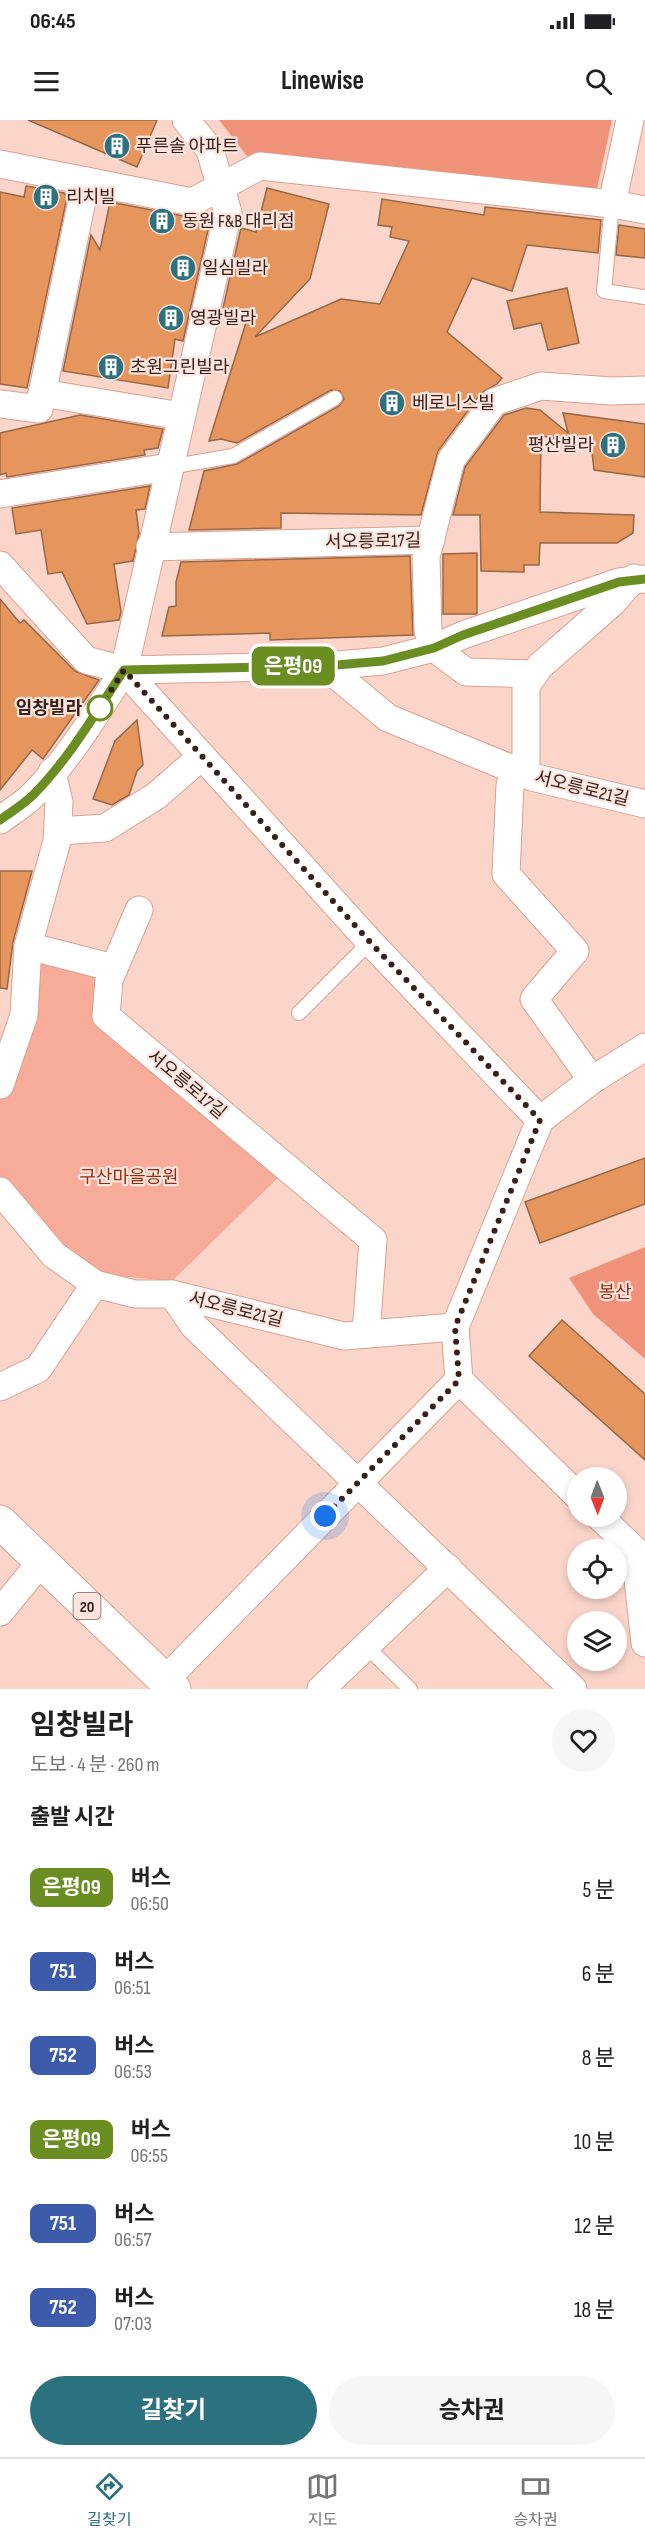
<!DOCTYPE html>
<html lang="ko">
<head>
<meta charset="utf-8">
<style>
  body { margin:0; font-family:"Sofia Sans Condensed","Noto Sans KR",sans-serif; background:#f6f6f6; color:#202124; height:100vh; display:flex; flex-direction:column; font-size:22px; white-space:nowrap }
  * { box-sizing:border-box; margin:0 }
  p { font-size:20px; color:#757577 }
  .icon { flex:none; width:33px; height:33px; fill:none; stroke:currentColor; stroke-width:2; stroke-linecap:round; stroke-linejoin:round }
  .map { position:relative; height:1569px; overflow:hidden }
  .side { display:flex; flex-direction:column; background:#fff; flex:1 }
  .side>* { flex:none }
  .badge { padding:0 12px; border-radius:9px; font-size:21px; line-height:39px }
  .needle { width:39px; rotate:179deg }
  .controls { position:absolute; left:567px; top:1347px; display:grid; gap:12px }
  .controls a { display:grid; place-items:center; width:60px; height:60px; border-radius:50%; background:#fff; box-shadow:0 3px 9px #0003; font-size:30px }
  .you { position:absolute; width:30px; height:30px; margin:-15px; border:4px solid #fff; border-radius:50%; background:#1a73e8; box-shadow:0 0 0 9px #1a73e833 }
  .map>.badge { position:absolute; translate:-50% -50%; box-shadow:0 0 0 3px #fff }
  h2 { padding:0 30px; font-size:22px; line-height:54px }
  .round { display:grid; place-items:center; flex:none; width:63px; height:63px; border-radius:32px; background:#f6f6f6 }
  .head { display:flex; align-items:center; justify-content:space-between; height:102px; padding:0 30px }
  h1 { font-size:28px; font-weight:700; line-height:45px }
  .cta { display:flex; gap:12px; margin-top:auto; padding:12px 30px }
  .cta a { flex:1; height:69px; border-radius:36px; background:#2c7180; color:#fff; font-size:24px; font-weight:700; line-height:69px; text-align:center }
  .cta a+a { background:#f6f6f6; color:#202124 }
  ul { padding:0; list-style:none }
  li { display:flex; align-items:center; gap:18px; height:84px; padding:0 30px }
  li div { flex:1 }
  li b { display:block; font-size:22px }
  li em { font-style:normal }
  li .badge { min-width:66px; font-weight:700; text-align:center }
  .status { display:flex; justify-content:space-between; align-items:center; height:42px; padding:0 30px; background:#fff; direction:ltr }
  .status svg { height:16px; fill:currentColor }
  header { display:flex; justify-content:space-between; align-items:center; height:78px; padding:0 30px; background:#fff; font-size:27px; font-weight:700 }
  .dock { display:flex; justify-content:space-around; align-items:center; height:84px; border-top:2px solid #e0e0e0; background:#fff; font-size:16px; color:#757577 }
  .dock a { display:grid; justify-items:center; gap:3px }
  .dock .selected { color:#2c7180 }
  .map>svg:first-child { display:block }
  .green { fill:#f6ac99 }
  .forest { fill:#f09179 }
  .building { fill:#e6965d; stroke:#966848; stroke-width:1.5 }
  .lines { fill:none; stroke-linecap:round; stroke-linejoin:round }
  .lane-casing { stroke:#dca090; stroke-width:16 }
  .street-casing { stroke:#dca090; stroke-width:29 }
  .primary-casing { stroke:#dca090; stroke-width:35 }
  .lane { stroke:#fff; stroke-width:14 }
  .street { stroke:#fff; stroke-width:27 }
  .primary { stroke:#fff; stroke-width:33 }
  .line-casing { stroke:#fff; stroke-width:14 }
  .line { stroke:#6b8e23; stroke-width:9 }
  .walk { stroke:#37201a; stroke-width:6; stroke-dasharray:0 10.8 }
  .stop-dot { fill:#fff; stroke:#6b8e23; stroke-width:3 }
  .labels { text-anchor:middle; stroke-width:4.5; stroke-linejoin:round; paint-order:stroke }
  .shield { fill:#ffe5de; stroke:#735b55; stroke-width:1.5 }
  .shield-label { font-size:16px; font-weight:bold; fill:#37201a }
  .poi-label { font-size:18px; fill:#37201a; stroke:#ffe5de; text-anchor:start }
  .street-label { font-size:18px; fill:#37201a; stroke:#ffe5de }
  .stop-label { font-size:18px; font-weight:bold; fill:#37201a; stroke:#ffe5de; text-anchor:end }
  .park-label { font-size:18px; fill:#992b0d; stroke:#ffe5de }
</style>
</head>
<body>
<div class="status"><b>06:45</b><svg viewBox="0 0 49 12"><path d="M0 12V9h3v3zM5 12V6h3v6zM10 12V3h3v9zM15 12V0h3v12zM26 1h20v11H26zM47 4h2v5h-2z"/></svg></div>
<header><svg class="icon" aria-label="menu" viewBox="0 0 24 24"><path d="M4 6h16M4 12h16M4 18h16"/></svg>Linewise<svg class="icon" aria-label="search" viewBox="0 0 24 24"><circle cx="10" cy="10" r="6"/><path d="M15 15l6 6"/></svg></header>
<div class="map">
<svg width="645" height="1569" viewBox="0 0 645 1569">
  <rect width="100%" height="100%" fill="#fbd5ca"/>
  <path class="green" d="M 39,839 L 104,854 L 99,901 L 281,1055 L 172,1161 L 94,1154 L 62,1134 L 0,1059 L 0,965 Z"/>
  <g class="forest">
    <path d="M 219,0 L 612,0 L 596,73 L 247,36 Z"/>
    <path d="M 645,1127 L 645,1239 L 593,1194 L 569,1158 Z"/>
  </g>
  <g class="building">
    <path d="M 28,0 L 157,0 L 137,47 Z"/>
    <path d="M 26,66 L 64,73 L 67,77 L 27,268 L 0,264 L 0,72 L 24,77 Z"/>
    <path d="M 267,68 L 329,84 L 310,159 L 255,217 L 341,179 L 380,184 L 409,121 L 390,117 L 392,107 L 378,105 L 382,79 L 484,95 L 485,87 L 601,100 L 598,133 L 527,125 L 512,171 L 472,158 L 447,212 L 502,258 L 497,264 L 481,273 L 438,331 L 421,395 L 281,393 L 281,408 L 189,410 L 204,351 L 237,344 L 339,286 L 344,279 L 340,271 L 331,270 L 237,323 L 221,319 L 209,321 L 249,193 L 223,188 L 241,108 L 256,112 Z"/>
    <path d="M 110,82 L 210,101 L 183,221 L 175,219 L 168,268 L 63,251 L 91,115 L 100,130 Z"/>
    <path d="M 619,105 L 645,109 L 645,138 L 616,135 Z"/>
    <path d="M 567,168 L 579,223 L 548,230 L 541,203 L 514,209 L 507,181 Z"/>
    <path d="M 526,288 L 540,290 L 568,313 L 563,293 L 645,304 L 645,357 L 594,350 L 591,324 L 541,316 L 540,392 L 634,395 L 633,413 L 617,423 L 540,423 L 539,445 L 524,445 L 524,452 L 481,451 L 480,395 L 453,395 L 465,347 L 504,295 Z"/>
    <path d="M 80,295 L 163,309 L 158,328 L 144,330 L 145,335 L 7,357 L 6,353 L 0,355 L 0,313 Z"/>
    <path d="M 150,366 L 145,389 L 136,390 L 139,413 L 133,441 L 114,444 L 121,492 L 119,500 L 87,504 L 62,452 L 48,454 L 41,410 L 16,414 L 12,388 Z"/>
    <path d="M 477,433 L 477,494 L 443,494 L 443,434 Z"/>
    <path d="M 410,436 L 413,515 L 270,520 L 270,513 L 162,516 L 169,487 L 176,486 L 176,462 L 181,442 Z"/>
    <path d="M 0,479 L 20,503 L 24,500 L 75,551 L 99,560 L 43,639 L 32,630 L 0,670 Z"/>
    <path d="M 137,600 L 143,645 L 137,651 L 129,675 L 112,685 L 93,679 L 115,621 Z"/>
    <path d="M 0,751 L 32,751 L 13,822 L 7,869 L 0,868 Z"/>
    <path d="M 645,1038 L 645,1084 L 540,1123 L 525,1082 Z"/>
    <path d="M 562,1200 L 645,1274 L 645,1340 L 529,1236 Z"/>
  </g>
  <g class="lines">
    <defs>
      <g id="lane">
        <path d="M 612,84 L 604,171 L 645,177"/>
        <path d="M 169,347 L 233,336 L 335,278"/>
        <path d="M 299,893 L 370,822"/>
        <path d="M 366,1526 L 410,1569"/>
      </g>
      <g id="street">
        <path d="M 0,44 L 192,82 L 260,46 L 612,84 L 645,90"/>
        <path d="M 612,84 L 630,0"/>
        <path d="M 42,273 L 181,296"/>
        <path d="M 0,284 L 39,289 L 86,61"/>
        <path d="M 0,374 L 169,347"/>
        <path d="M 150,427 L 431,420"/>
        <path d="M 0,445 L 86,540 L 124,550 L 325,546 L 383,541 L 434,528 L 463,515 L 619,462 L 645,459"/>
        <path d="M 325,546 L 388,598 L 532,657 L 645,684"/>
        <path d="M 124,550 L 370,822 L 540,1000"/>
        <path d="M 534,554 L 466,552 L 434,528 L 428,511 L 426,437 L 451,340 L 494,282 L 541,266 L 611,271 L 645,270"/>
        <path d="M 0,700 C 11,692 24,684 33,675 C 69,639 97,592 124,550 L 228,93 L 210,30 L 186,0"/>
        <path d="M 58,711 L 105,708 L 156,676 L 202,636"/>
        <path d="M 139,790 L 109,860 L 106,896 L 373,1120 L 366,1214"/>
        <path d="M 28,826 L 114,848"/>
        <path d="M 592,960 L 534,879 L 575,831 L 506,754 L 510,665 L 526,642 L 526,566 L 540,546 L 613,482 L 634,458"/>
        <path d="M 0,965 L 24,895 L 28,826 L 57,721 L 59,682 L 52,652"/>
        <path d="M 0,1071 L 54,1135 L 95,1164 L 135,1174 L 172,1174 L 344,1216 L 455,1207"/>
        <path d="M 172,1174 L 194,1206 L 573,1569"/>
        <path d="M 0,1267 L 38,1249 L 95,1164"/>
        <path d="M 578,1376 L 459,1260 L 455,1207 L 540,1000 L 592,960 L 645,927"/>
        <path d="M 599,1396 L 645,1440"/>
        <path d="M 635,1433 L 645,1523"/>
        <path d="M 0,1492 L 41,1442"/>
        <path d="M 165,1560 L 459,1260"/>
        <path d="M 321,1569 L 448,1448"/>
      </g>
      <path id="primary" d="M 0,1402 L 174,1569"/>
    </defs>
    <use href="#lane" class="lane-casing"/>
    <use href="#street" class="street-casing"/>
    <use href="#primary" class="primary-casing"/>
    <use href="#lane" class="lane"/>
    <use href="#street" class="street"/>
    <use href="#primary" class="primary"/>
  </g>
  <g class="lines">
    <defs>
      <path id="line" d="M 0,700 C 11,692 24,684 33,675 C 69,639 96,592 124,550 L 325,546 L 383,541 L 434,528 L 463,515 L 619,462 L 645,459"/>
    </defs>
    <use href="#line" class="line-casing"/>
    <use href="#line" class="line"/>
    <path class="walk" d="M 100,588 L 124,550 L 370,822 L 540,1000 L 455,1207 L 459,1260 L 325,1396"/>
  </g>
  <defs>
    <symbol id="building-disc" viewBox="-11 -11 22 22"><circle r="9.5" fill="#2c7180" stroke="#ffe5de"/><path d="M-4-6H4V6H1V3H-1V6H-4ZM-2.5-4.3h1.7v1.8h-1.7ZM.8-4.3h1.7v1.8H.8ZM-2.5-1h1.7V.8h-1.7ZM.8-1h1.7V.8H.8Z" fill="#fff"/></symbol>
  </defs>
  <g fill-rule="evenodd">
    <use href="#building-disc" x="102" y="11" width="30" height="30"/>
    <use href="#building-disc" x="31" y="62" width="30" height="30"/>
    <use href="#building-disc" x="147" y="86" width="30" height="30"/>
    <use href="#building-disc" x="168" y="133" width="30" height="30"/>
    <use href="#building-disc" x="156" y="183" width="30" height="30"/>
    <use href="#building-disc" x="96" y="232" width="30" height="30"/>
    <use href="#building-disc" x="377" y="268" width="30" height="30"/>
    <use href="#building-disc" x="598" y="310" width="30" height="30"/>
  </g>
  <circle class="stop-dot" cx="100" cy="588" r="12"/>
  <g class="labels">
    <rect class="shield" x="73.5" y="1473" width="27" height="26" rx="4.5"/>
    <g class="shield-label">
      <text x="87" y="1492">20</text>
    </g>
    <g class="poi-label">
      <text x="136" y="32">푸른솔 아파트</text>
      <text x="66" y="83">리치빌</text>
      <text x="182" y="107">동원 F&amp;B 대리점</text>
      <text x="202" y="154">일심빌라</text>
      <text x="190" y="204">영광빌라</text>
      <text x="130" y="253">초원그린빌라</text>
      <text x="412" y="289">베로니스빌</text>
      <text x="594" y="331" text-anchor="end">평산빌라</text>
    </g>
    <g class="street-label">
      <text transform="translate(373 421) rotate(-1)" y="6">서오릉로17길</text>
      <text transform="translate(582 668) rotate(14)" y="6">서오릉로21길</text>
      <text transform="translate(187 964) rotate(40)" y="6">서오릉로17길</text>
      <text transform="translate(236 1189) rotate(14)" y="6">서오릉로21길</text>
    </g>
    <g class="stop-label">
      <text x="82" y="594">임창빌라</text>
    </g>
    <g class="park-label">
      <text x="129" y="1063">구산마을공원</text>
      <text x="615" y="1178">봉산</text>
    </g>
  </g>
</svg>
<div class="controls">
<a><svg class="needle" viewBox="-14 -14 28 28"><path d="M0-13l5 13h-10z" fill="#e53935"/><path d="M0 13l5-13h-10z" fill="#757577"/></svg></a>
<a><svg class="icon" aria-label="locate" viewBox="0 0 24 24"><circle cx="12" cy="12" r="6"/><path d="M12 2v4M12 18v4M2 12h4M18 12h4"/></svg></a>
<a><svg class="icon" aria-label="layers" viewBox="0 0 24 24"><path d="M12 4l9 5-9 5-9-5zM3 14l9 5 9-5"/></svg></a>
</div>
<div class="you" style="left:325px;top:1396px"></div>
<b class="badge" style="left:293px;top:546px;background:#6b8e23;color:#fff">은평09</b>
</div>
<section class="side">
<div class="head"><div><h1>임창빌라</h1><p>도보 · 4 분 · 260 m</p></div><a class="round"><svg class="icon" aria-label="heart" viewBox="0 0 24 24"><path d="M12 20l-8-8c-3-5 5-10 8-4 3-6 11-1 8 4z"/></svg></a></div>
<h2>출발 시간</h2>
<ul>
<li><span class="badge" style="background:#6b8e23;color:#fff">은평09</span><div><b>버스</b><p>06:50</p></div><em>5 분</em></li>
<li><span class="badge" style="background:#3d5bab;color:#fff">751</span><div><b>버스</b><p>06:51</p></div><em>6 분</em></li>
<li><span class="badge" style="background:#3d5bab;color:#fff">752</span><div><b>버스</b><p>06:53</p></div><em>8 분</em></li>
<li><span class="badge" style="background:#6b8e23;color:#fff">은평09</span><div><b>버스</b><p>06:55</p></div><em>10 분</em></li>
<li><span class="badge" style="background:#3d5bab;color:#fff">751</span><div><b>버스</b><p>06:57</p></div><em>12 분</em></li>
<li><span class="badge" style="background:#3d5bab;color:#fff">752</span><div><b>버스</b><p>07:03</p></div><em>18 분</em></li>
</ul>
<div class="cta"><a>길찾기</a><a>승차권</a></div>
</section>
<nav class="dock">
<a class="selected"><svg class="icon" aria-label="directions" viewBox="0 0 24 24"><path d="M12 3l9 9-9 9-9-9zM9 14v-3h6M13 9l2 2-2 2"/></svg>길찾기</a>
<a><svg class="icon" aria-label="map" viewBox="0 0 24 24"><path d="M3 6l6-2 6 2 6-2v14l-6 2-6-2-6 2zM9 4v14M15 6v14"/></svg>지도</a>
<a><svg class="icon" aria-label="tickets" viewBox="0 0 24 24"><path d="M3 7h18v10H3zM15 7v10"/></svg>승차권</a>
</nav>
</body>
</html>
